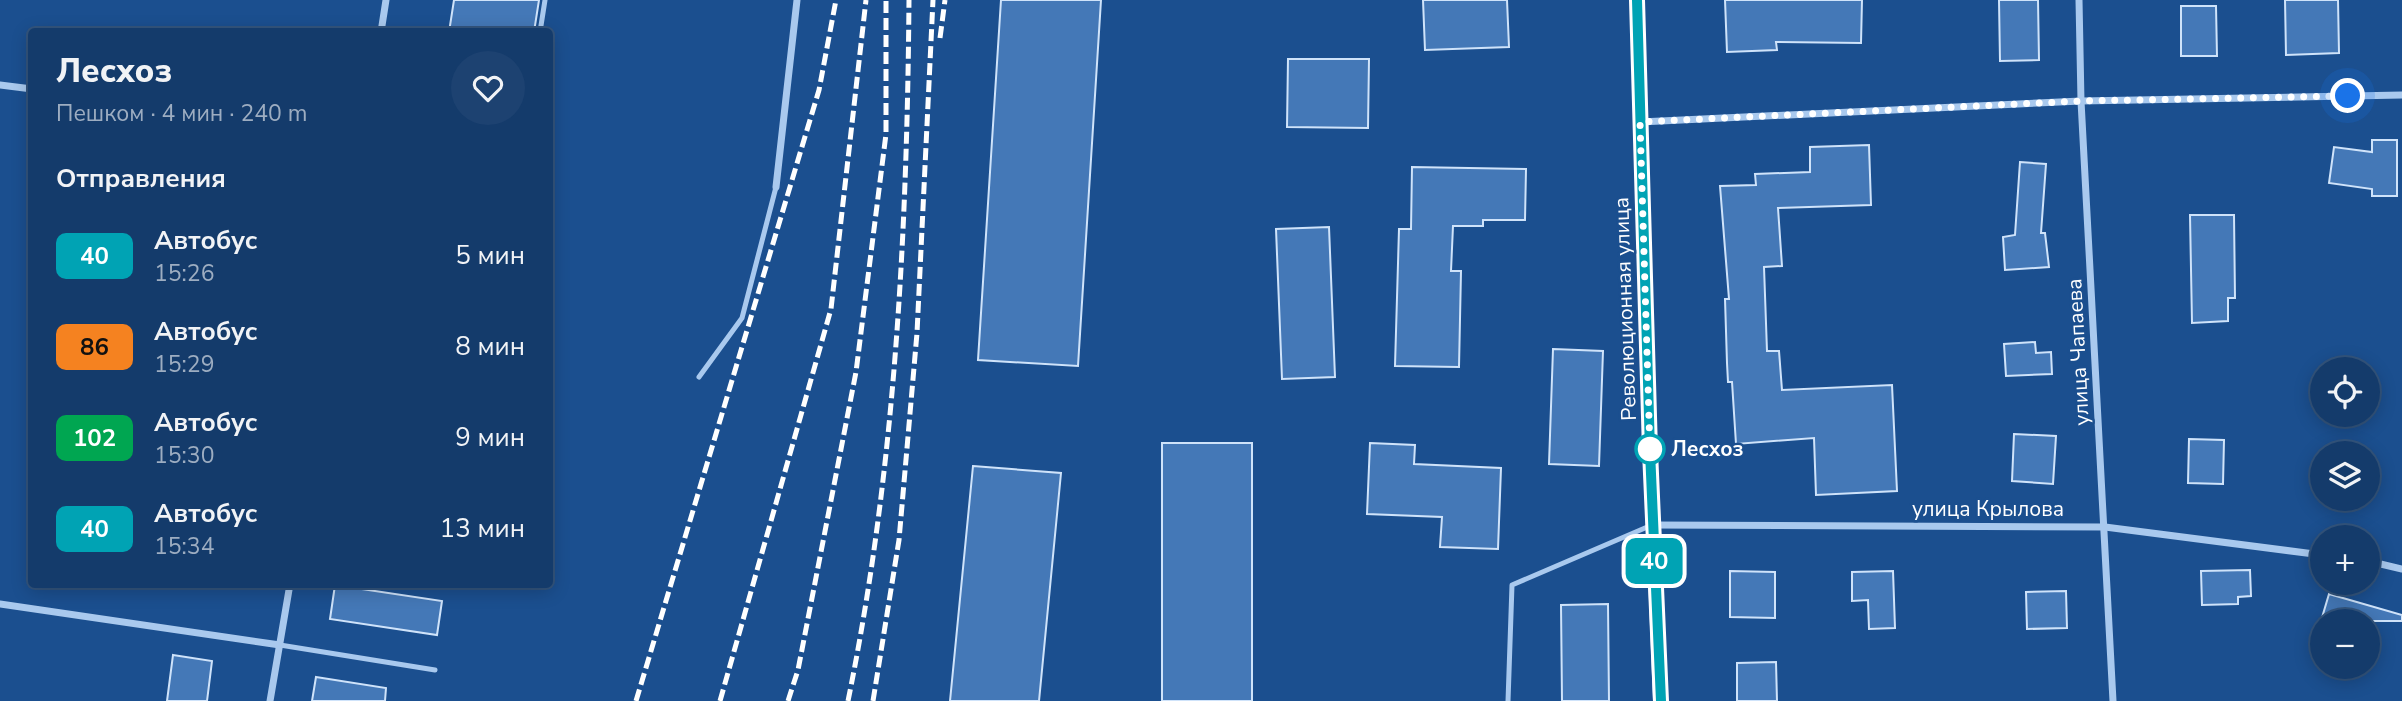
<!DOCTYPE html>
<html lang="ru">
<head>
<meta charset="utf-8">
<style>
  body { margin:0; font-family:"Nunito Sans",sans-serif; background:#1d4271; color:#f1f3f6; height:100vh; display:flex; flex-direction:column; font-size:26px; white-space:nowrap }
  * { box-sizing:border-box; margin:0 }
  p { font-size:23px; color:#9dadc1 }
  .icon { flex:none; width:38px; height:38px; fill:none; stroke:currentColor; stroke-width:2; stroke-linecap:round; stroke-linejoin:round }
  .map { position:relative; flex:1; overflow:hidden }
  .sheet { position:absolute; left:28px; top:28px; width:525px; height:560px; display:flex; flex-direction:column; background:#143b6b; border-radius:7px; box-shadow:0 4px 18px #0003,0 0 0 2px #33557e }
  .sheet>* { flex:none }
  .badge { padding:0 14px; border-radius:10px; font-size:24px; line-height:46px }
  .tools { position:absolute; left:2310px; top:357px; display:grid; gap:14px }
  .tools a { display:grid; place-items:center; width:70px; height:70px; border-radius:50%; background:#143b6b; box-shadow:0 4px 18px #0003,0 0 0 2px #33557e; font-size:35px }
  .you { position:absolute; width:35px; height:35px; margin:-18px; border:5px solid #fff; border-radius:50%; background:#1a73e8; box-shadow:0 0 0 10px #1a73e833 }
  .map>.badge { position:absolute; translate:-50% -50%; box-shadow:0 0 0 4px #fff }
  h2 { padding:0 28px; font-size:26px; line-height:63px }
  .round { display:grid; place-items:center; flex:none; width:74px; height:74px; border-radius:37px; background:#1d4271 }
  .head { display:flex; align-items:center; justify-content:space-between; height:119px; padding:0 28px }
  h1 { font-size:33px; font-weight:800; line-height:52px }
  ul { padding:0; list-style:none }
  li { display:flex; align-items:center; gap:21px; height:91px; padding:0 28px }
  li div { flex:1 }
  li b { display:block; font-size:26px }
  li em { font-style:normal }
  li .badge { min-width:77px; font-weight:700; text-align:center }
  .map>svg:first-child { display:block }
  .building { fill:#4478b7; stroke:#cfe3fa; stroke-width:2 }
  .lines { fill:none; stroke-linecap:round; stroke-linejoin:round }
  .lane { stroke:#a9c9ee; stroke-width:5 }
  .street { stroke:#a9c9ee; stroke-width:7 }
  .secondary { stroke:#d6e6fa; stroke-width:14 }
  .rail { stroke:#fff; stroke-width:5; stroke-dasharray:12 5; stroke-linecap:butt }
  .line-casing { stroke:#fff; stroke-width:16 }
  .line { stroke:#00a3b4; stroke-width:10 }
  .walk { stroke:#fff; stroke-width:7; stroke-dasharray:0 12.6 }
  .stop-dot { fill:#fff; stroke:#00a3b4; stroke-width:3.5 }
  .labels { text-anchor:middle; stroke-width:5; stroke-linejoin:round; paint-order:stroke }
  .street-label { font-size:21px; fill:#fff; stroke:#1b4f8f }
  .stop-label { font-size:21px; font-weight:bold; fill:#fff; stroke:#1b4f8f; text-anchor:start }
</style>
</head>
<body>
<div class="map">
<svg width="2402" height="701" viewBox="0 0 2402 701">
  <rect width="100%" height="100%" fill="#1b4f8f"/>
  <g class="building">
    <path d="M 454,0 L 539,0 L 534,32 L 449,32 Z"/>
    <path d="M 1001,0 L 1101,0 L 1078,366 L 978,360 Z"/>
    <path d="M 1423,0 L 1507,0 L 1509,47 L 1425,50 Z"/>
    <path d="M 1725,0 L 1862,0 L 1861,43 L 1776,42 L 1777,50 L 1727,52 Z"/>
    <path d="M 1999,0 L 2038,0 L 2039,60 L 2000,61 Z"/>
    <path d="M 2285,0 L 2338,0 L 2339,53 L 2286,55 Z"/>
    <path d="M 2181,6 L 2216,6 L 2217,56 L 2181,56 Z"/>
    <path d="M 1288,59 L 1369,59 L 1368,128 L 1287,127 Z"/>
    <path d="M 2372,140 L 2397,140 L 2397,196 L 2372,196 L 2372,189 L 2329,183 L 2334,147 L 2372,152 Z"/>
    <path d="M 1869,145 L 1871,205 L 1778,208 L 1782,266 L 1764,267 L 1767,351 L 1779,351 L 1782,390 L 1892,385 L 1897,491 L 1816,495 L 1814,438 L 1736,444 L 1732,382 L 1728,382 L 1727,363 L 1725,299 L 1729,299 L 1720,186 L 1756,185 L 1755,174 L 1810,172 L 1810,147 Z"/>
    <path d="M 2020,162 L 2046,164 L 2041,233 L 2045,233 L 2049,267 L 2005,270 L 2003,237 L 2015,235 Z"/>
    <path d="M 1412,167 L 1526,169 L 1525,220 L 1483,220 L 1483,226 L 1453,226 L 1451,271 L 1461,271 L 1459,367 L 1395,366 L 1399,229 L 1411,229 Z"/>
    <path d="M 2190,215 L 2234,215 L 2235,298 L 2228,298 L 2228,321 L 2192,323 Z"/>
    <path d="M 1329,227 L 1335,377 L 1282,379 L 1276,229 Z"/>
    <path d="M 2035,342 L 2036,353 L 2051,352 L 2052,374 L 2006,376 L 2004,344 Z"/>
    <path d="M 1553,349 L 1603,351 L 1599,466 L 1549,464 Z"/>
    <path d="M 2014,434 L 2056,436 L 2053,484 L 2012,481 Z"/>
    <path d="M 2189,439 L 2224,440 L 2223,484 L 2188,483 Z"/>
    <rect x="1162" y="443" width="90" height="258"/>
    <path d="M 1370,443 L 1415,445 L 1414,464 L 1501,468 L 1498,549 L 1440,547 L 1442,517 L 1367,514 Z"/>
    <path d="M 973,466 L 1061,473 L 1039,701 L 950,701 Z"/>
    <path d="M 2250,570 L 2251,596 L 2238,597 L 2238,604 L 2202,605 L 2201,571 Z"/>
    <path d="M 1730,571 L 1775,572 L 1775,618 L 1730,617 Z"/>
    <path d="M 1893,571 L 1895,628 L 1869,629 L 1868,600 L 1852,601 L 1852,572 Z"/>
    <path d="M 335,585 L 442,601 L 437,635 L 330,619 Z"/>
    <path d="M 2066,591 L 2067,628 L 2027,629 L 2026,592 Z"/>
    <path d="M 2329,594 L 2402,615 L 2402,621 L 2321,621 Z"/>
    <path d="M 1608,604 L 1609,701 L 1562,701 L 1561,605 Z"/>
    <path d="M 173,655 L 212,661 L 207,701 L 167,701 Z"/>
    <path d="M 1776,662 L 1777,701 L 1737,701 L 1737,663 Z"/>
    <path d="M 316,677 L 386,688 L 385,701 L 312,701 Z"/>
  </g>
  <g class="lines">
    <g class="lane">
      <path d="M 540,32 L 545,0"/>
      <path d="M 699,377 L 742,318 L 776,187"/>
      <path d="M 280,645 L 435,670"/>
      <path d="M 1508,701 L 1512,585 L 1652,525"/>
    </g>
    <g class="street">
      <path d="M 2079,0 L 2081,101 L 2113,701"/>
      <path d="M 381,32 L 386,0"/>
      <path d="M 0,85 L 32,89"/>
      <path d="M 1640,122 L 2081,101 L 2402,95"/>
      <path d="M 776,187 L 797,0"/>
      <path d="M 1653,525 L 2105,527 L 2322,555"/>
      <path d="M 2368,561 L 2402,569"/>
      <path d="M 0,604 L 280,645"/>
      <path d="M 270,701 L 290,584"/>
    </g>
    <path class="secondary" d="M 1637,0 L 1650,451 L 1660,701"/>
    <g class="rail">
      <path d="M 940,38 L 945,0"/>
      <path d="M 636,701 L 819,90 L 836,0"/>
      <path d="M 720,701 L 831,309 L 866,0"/>
      <path d="M 788,701 L 798,670 L 856,372 L 886,134 L 886,0"/>
      <path d="M 848,701 C 895,471 907,235 909,0"/>
      <path d="M 873,701 L 899,540 L 917,333 L 933,0"/>
    </g>
  </g>
  <g class="lines">
    <defs>
      <path id="line" d="M 1637,0 L 1650,451 L 1661,701"/>
    </defs>
    <use href="#line" class="line-casing"/>
    <use href="#line" class="line"/>
    <path class="walk" d="M 1650,449 L 1650,451 L 1640,122 L 2081,101 L 2348,96"/>
  </g>
  <circle class="stop-dot" cx="1650" cy="449" r="14"/>
  <g class="labels">
    <g class="street-label">
      <text transform="translate(1625 309) rotate(-92)" y="7">Революционная улица</text>
      <text transform="translate(2078 352) rotate(-93)" y="7">улица Чапаева</text>
      <text x="1988" y="516">улица Крылова</text>
    </g>
    <g class="stop-label">
      <text x="1671" y="456">Лесхоз</text>
    </g>
  </g>
</svg>
<div class="tools">
<a><svg class="icon" aria-label="locate" viewBox="0 0 24 24"><circle cx="12" cy="12" r="6"/><path d="M12 2v4M12 18v4M2 12h4M18 12h4"/></svg></a>
<a><svg class="icon" aria-label="layers" viewBox="0 0 24 24"><path d="M12 4l9 5-9 5-9-5zM3 14l9 5 9-5"/></svg></a>
<a>+</a>
<a>−</a>
</div>
<div class="you" style="left:2348px;top:96px"></div>
<b class="badge" style="left:1654px;top:561px;background:#00a3b4;color:#fff">40</b>
<section class="sheet">
<div class="head"><div><h1>Лесхоз</h1><p>Пешком · 4 мин · 240 m</p></div><a class="round"><svg class="icon" aria-label="heart" viewBox="0 0 24 24"><path d="M12 20l-8-8c-3-5 5-10 8-4 3-6 11-1 8 4z"/></svg></a></div>
<h2>Отправления</h2>
<ul>
<li><span class="badge" style="background:#00a3b4;color:#fff">40</span><div><b>Автобус</b><p>15:26</p></div><em>5 мин</em></li>
<li><span class="badge" style="background:#f58220;color:#111">86</span><div><b>Автобус</b><p>15:29</p></div><em>8 мин</em></li>
<li><span class="badge" style="background:#00a651;color:#fff">102</span><div><b>Автобус</b><p>15:30</p></div><em>9 мин</em></li>
<li><span class="badge" style="background:#00a3b4;color:#fff">40</span><div><b>Автобус</b><p>15:34</p></div><em>13 мин</em></li>
</ul>
</section>
</div>
</body>
</html>
